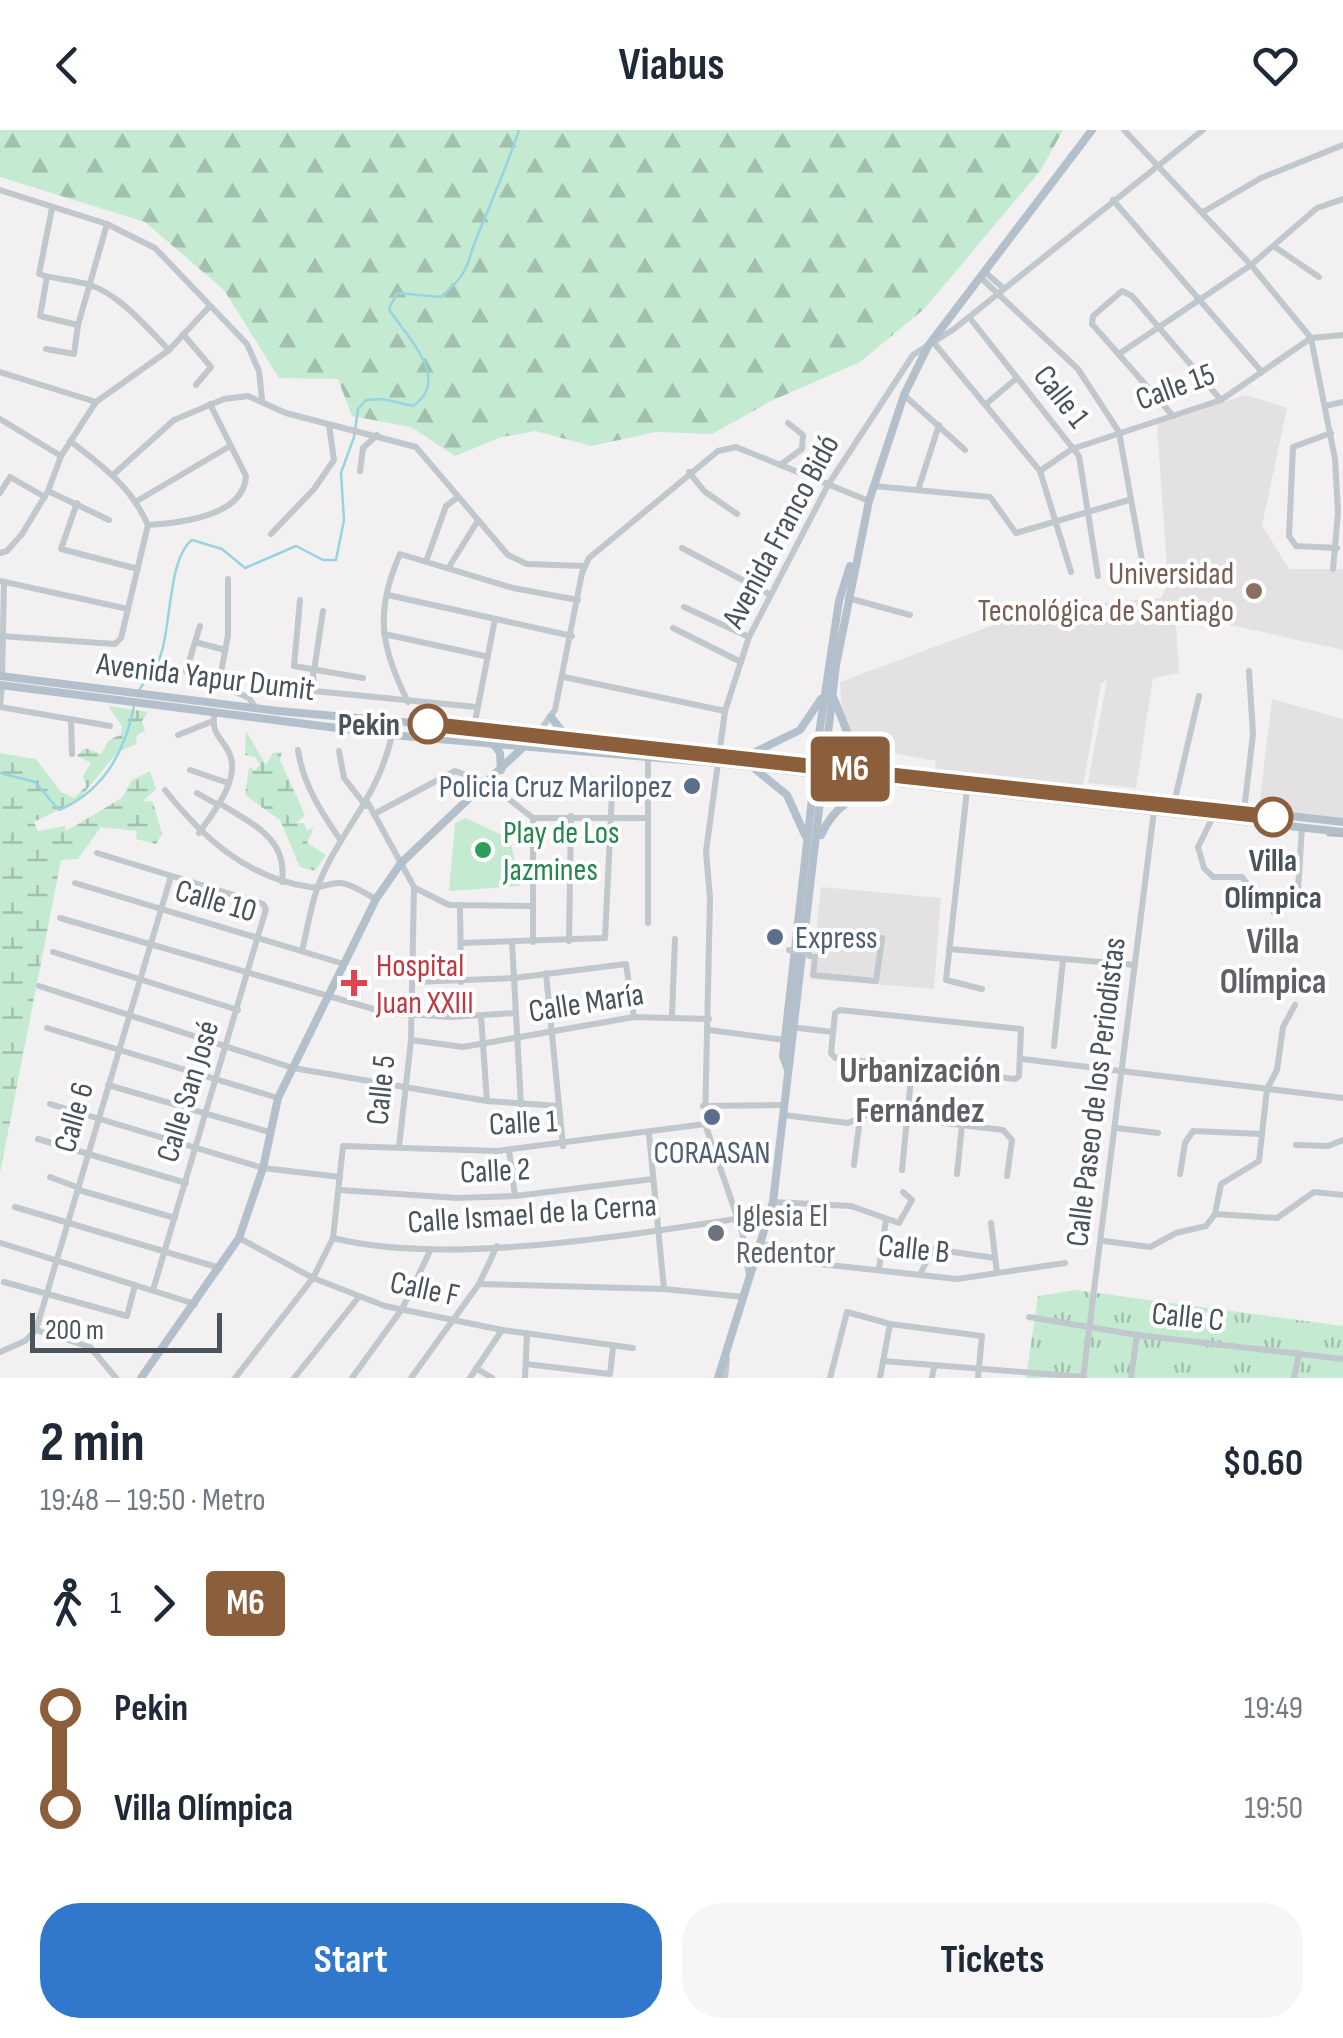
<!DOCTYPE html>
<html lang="en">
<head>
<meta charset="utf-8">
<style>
  body { margin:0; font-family:"Sofia Sans Condensed",sans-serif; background:#f6f6f7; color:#1f2937; height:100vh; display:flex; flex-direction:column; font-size:38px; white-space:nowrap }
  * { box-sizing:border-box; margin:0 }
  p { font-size:32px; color:#747a83 }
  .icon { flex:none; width:55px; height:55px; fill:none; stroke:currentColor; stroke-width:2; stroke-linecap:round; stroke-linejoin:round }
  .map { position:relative; height:1248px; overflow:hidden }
  .details { display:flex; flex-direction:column; background:#fff; flex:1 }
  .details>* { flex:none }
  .badge { padding:0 20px; border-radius:8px; font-size:35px; line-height:65px }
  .scale { position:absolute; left:30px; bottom:25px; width:192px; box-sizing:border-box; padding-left:10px; border:5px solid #4a535b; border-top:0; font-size:28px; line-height:35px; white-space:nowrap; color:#4a535b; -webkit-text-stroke:8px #fff; paint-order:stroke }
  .map>.badge { position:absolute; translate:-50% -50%; box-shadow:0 0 0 5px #fff }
  .legs { display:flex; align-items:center; gap:15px; height:110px; padding:0 40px; font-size:32px }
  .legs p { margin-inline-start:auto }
  .summary { display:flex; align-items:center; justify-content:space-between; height:170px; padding:0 40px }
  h1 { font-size:55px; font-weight:700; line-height:75px }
  .primary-button { display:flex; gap:20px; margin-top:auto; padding:20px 40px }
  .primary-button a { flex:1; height:115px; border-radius:40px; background:#3178cc; color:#fff; font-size:40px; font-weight:700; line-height:115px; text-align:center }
  .primary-button a+a { background:#f6f6f7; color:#1f2937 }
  ul { padding:0 40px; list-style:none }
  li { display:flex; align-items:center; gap:35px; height:100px; font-size:38px }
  li i { display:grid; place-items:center; width:15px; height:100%; margin:0 12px; background:currentColor }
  li i::after { content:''; width:25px; height:25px; margin:-12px; border:8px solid; border-radius:50%; background:#fff }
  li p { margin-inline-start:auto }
  li:first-child i { background:linear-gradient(#0000 50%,currentColor 0) }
  li:last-child i { background:linear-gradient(currentColor 50%,#0000 0) }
  header { display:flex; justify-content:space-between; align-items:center; height:130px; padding:0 40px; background:#fff; font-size:45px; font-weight:700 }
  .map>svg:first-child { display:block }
  .education { fill:#e3e1e1 }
  .grass { fill:url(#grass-tufts) }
  .forest { fill:url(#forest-firs) }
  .wetland { fill:url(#wetland-marsh) }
  .pitch { fill:#c5ead2 }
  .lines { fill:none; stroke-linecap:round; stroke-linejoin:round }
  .stream { stroke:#97d3e1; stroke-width:2.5 }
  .minor { stroke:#c0c7cd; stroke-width:6 }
  .major { stroke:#b3c0cb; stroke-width:8 }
  .rail { stroke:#b3b6b9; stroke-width:2.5 }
  .minor-bridge { stroke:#c0c7cd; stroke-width:6 }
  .line-1-casing { stroke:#fff; stroke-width:22 }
  .line-1 { stroke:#8b5e3c; stroke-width:15 }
  .education-dot { fill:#8d6e63; stroke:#fff; stroke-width:4 }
  .stop-1-dot { fill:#fff; stroke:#8b5e3c; stroke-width:5 }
  .service-dot { fill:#5c6f8a; stroke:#fff; stroke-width:4 }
  .leisure-dot { fill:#2e9e5b; stroke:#fff; stroke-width:4 }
  .health-dot { fill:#e0444e; stroke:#fff; stroke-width:4 }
  .worship-dot { fill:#6b7280; stroke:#fff; stroke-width:4 }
  .labels { text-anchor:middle; stroke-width:8; stroke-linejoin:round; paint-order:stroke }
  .street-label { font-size:32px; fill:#4a535b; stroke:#fff }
  .education-label { font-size:32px; fill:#785e54; stroke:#fff; text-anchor:end }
  .stop-label { font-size:32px; font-weight:bold; fill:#4a535b; stroke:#fff; text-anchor:end }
  .service-label { font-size:32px; fill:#4e5e75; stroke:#fff; text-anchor:end }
  .leisure-label { font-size:32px; fill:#27864d; stroke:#fff; text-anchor:start }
  .health-label { font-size:32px; fill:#be3a42; stroke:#fff; text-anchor:start }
  .worship-label { font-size:32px; fill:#5b616d; stroke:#fff; text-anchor:start }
  .neighbourhood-label { font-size:35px; font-weight:bold; fill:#5d6064; stroke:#fff }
</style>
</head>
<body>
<header><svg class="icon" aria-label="back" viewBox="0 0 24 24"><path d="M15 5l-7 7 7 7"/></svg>Viabus<svg class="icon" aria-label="heart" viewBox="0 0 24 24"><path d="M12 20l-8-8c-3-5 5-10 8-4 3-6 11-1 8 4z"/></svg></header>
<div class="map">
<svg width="1343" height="1248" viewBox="0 0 1343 1248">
  <defs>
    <pattern id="grass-tufts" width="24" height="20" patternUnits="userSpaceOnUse" patternTransform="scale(2.5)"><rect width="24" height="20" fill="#c5ead2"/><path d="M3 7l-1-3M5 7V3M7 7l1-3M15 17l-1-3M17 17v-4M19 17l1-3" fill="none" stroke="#a2c0ad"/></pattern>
    <pattern id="forest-firs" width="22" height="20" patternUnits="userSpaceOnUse" patternTransform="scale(2.5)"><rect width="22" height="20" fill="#c5ead2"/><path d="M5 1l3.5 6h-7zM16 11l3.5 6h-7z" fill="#a2c0ad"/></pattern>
    <pattern id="wetland-marsh" width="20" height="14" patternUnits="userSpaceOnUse" patternTransform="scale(2.5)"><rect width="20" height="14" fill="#c5ead2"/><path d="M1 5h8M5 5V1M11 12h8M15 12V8" fill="none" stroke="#a2c0ad"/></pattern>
  </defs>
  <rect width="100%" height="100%" fill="#f2f0f0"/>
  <g class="education">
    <path d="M 1245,265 L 1287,278 L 1262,395 L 1289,439 L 1343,439 L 1343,520 L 1185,485 L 1176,494 L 1179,543 L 1153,548 L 1136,658 L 1088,653 L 1107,550 L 1101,553 L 1083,657 L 934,642 L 936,631 L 893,623 L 890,635 L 855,609 L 842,585 L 840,552 L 1039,478 L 1161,468 L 1168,454 L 1157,294 Z"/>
    <path d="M 1272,569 L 1343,589 L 1343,689 L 1259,678 Z"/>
    <path d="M 821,757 L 941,768 L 934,859 L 811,849 Z"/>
  </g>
  <path class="grass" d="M 1075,1160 L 1343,1196 L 1343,1248 L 1026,1248 L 1038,1166 Z"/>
  <path class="forest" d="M 0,0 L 1063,0 L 1041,40 L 924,179 L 860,232 L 771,271 L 712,304 L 656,302 L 591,316 L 536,301 L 502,307 L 455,326 L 411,297 L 352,286 L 338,249 L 279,248 L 224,160 L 145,92 L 0,47 Z"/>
  <g class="wetland">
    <path d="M 108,576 L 148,582 L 142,591 L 145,601 L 137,605 L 136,614 L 118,622 L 78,670 L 34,692 L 38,701 L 65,696 L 66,701 L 122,668 L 132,650 L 150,641 L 156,659 L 143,671 L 153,672 L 162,704 L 156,714 L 136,709 L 137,701 L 101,697 L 78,729 L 61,730 L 0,1043 L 0,623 L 36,629 L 61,662 L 74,668 L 86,656 L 83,646 L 91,633 L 77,626 L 85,618 L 101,624 L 108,611 L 121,604 L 122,596 Z"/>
    <path d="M 246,601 L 266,635 L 273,623 L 282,622 L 280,630 L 305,685 L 296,693 L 304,693 L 307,701 L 314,697 L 307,713 L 326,725 L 315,741 L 300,737 L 280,690 L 245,665 L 249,637 L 255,640 L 260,635 L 255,627 L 245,625 Z"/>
  </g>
  <path class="pitch" d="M 466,688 L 510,709 L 520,756 L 449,761 L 455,693 Z"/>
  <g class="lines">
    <g class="stream">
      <path d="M 140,559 C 145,550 153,542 158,532 C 172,502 167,429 192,410 L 222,419 L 245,438 L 296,416 L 323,430 L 336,430 L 344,390 L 341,343 L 354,307 L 358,279 L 366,270 L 383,269 L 413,276 C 452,249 407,208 389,179 L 397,163 L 441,167 C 473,139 464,136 479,102 C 493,68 507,36 519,0"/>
      <path d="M 0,643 L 35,652 L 59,680 C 104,661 125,622 134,576"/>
    </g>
    <g class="minor">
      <path d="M 1124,0 L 1251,135 L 1311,208 L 1335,329 L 1338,382 L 1333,439"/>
      <path d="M 0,60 L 107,94 L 155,118 L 247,214 L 259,241 L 262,269"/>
      <path d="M 1113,70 L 1262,242"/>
      <path d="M 52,78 L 39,144 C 54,149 71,150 87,154 C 120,164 145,196 169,220"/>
      <path d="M 1203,82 L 1261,48 L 1343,15"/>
      <path d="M 1275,117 L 1319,147"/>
      <path d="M 984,141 L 1002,157"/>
      <path d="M 47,147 L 40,186 L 78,195 L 107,94"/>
      <path d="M 980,147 L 1078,239 L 1119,302 L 1146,453"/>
      <path d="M 969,187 L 1079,326 L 1098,446"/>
      <path d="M 183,204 L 211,237 L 196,255"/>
      <path d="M 934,213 L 1040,341 L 1071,442"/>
      <path d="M 46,219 L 74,224 L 78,195"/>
      <path d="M 1119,224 L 1251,135 L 1317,78 L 1343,69"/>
      <path d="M 0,242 L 96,272"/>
      <path d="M 904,265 L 965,320"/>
      <path d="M 986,274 L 1017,248"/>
      <path d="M 1325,276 L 1343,272"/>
      <path d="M 1173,286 L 1092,194 L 1093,186 L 1122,161 L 1132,166 L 1221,270"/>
      <path d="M 0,289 L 61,326"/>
      <path d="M 1331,303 L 1293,317 L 1289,406 L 1296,416 L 1337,418"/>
      <path d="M 70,311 C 103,336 131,357 148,395"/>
      <path d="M 780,335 L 802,319 L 803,305 L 788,293"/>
      <path d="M 360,341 L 363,318 L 377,305"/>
      <path d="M 1040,341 L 1072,319 L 1221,270 L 1311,208 L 1343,205"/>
      <path d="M 689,342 L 704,361 L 737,384"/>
      <path d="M 114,344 L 174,290 L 224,269 L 248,266 L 286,283 L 416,317 L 508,425 L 527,434 L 584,436"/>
      <path d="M 874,356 L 990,367 L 1016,403 L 1129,370"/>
      <path d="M 918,360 L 939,295"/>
      <path d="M 48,361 L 109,390"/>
      <path d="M 0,363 L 10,347 L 45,367"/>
      <path d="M 137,371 L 230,316"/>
      <path d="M 77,373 L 61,419 L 138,439"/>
      <path d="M 148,395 C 178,393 244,387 246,346 L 210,274"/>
      <path d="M 271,404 L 314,359 L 334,330 L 329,295"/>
      <path d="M 682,418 L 769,464"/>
      <path d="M 0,423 L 7,421 L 22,404 L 48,361 L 61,326 L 96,272 L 169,220 L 209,177"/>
      <path d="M 427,429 L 446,376 L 458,367"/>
      <path d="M 449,437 L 477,392"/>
      <path d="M 228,449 L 228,505 L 219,554 L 249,568 L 256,578"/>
      <path d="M 0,451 L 128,479"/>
      <path d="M 388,465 L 572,506"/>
      <path d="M 848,468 L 910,485"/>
      <path d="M 300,470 L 294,536 L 363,548"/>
      <path d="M 684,477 L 749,507"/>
      <path d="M 200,496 L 186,541 L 191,548 L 219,554"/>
      <path d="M 673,498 L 741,532"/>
      <path d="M 384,504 L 485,526"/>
      <path d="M 0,506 L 115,514 L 121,508 L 148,395"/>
      <path d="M 195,512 L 225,520"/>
      <path d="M 313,540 L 314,561 L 476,577"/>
      <path d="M 314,541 L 323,481"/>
      <path d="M 2,547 L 4,454"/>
      <path d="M 564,547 L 725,581"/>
      <path d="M 2,556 L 0,577 L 110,596"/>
      <path d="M 408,572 C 381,518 374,483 400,424 L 513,458 L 578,470"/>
      <path d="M 71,589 L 72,624"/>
      <path d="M 474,597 L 495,489"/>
      <path d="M 538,603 L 555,580 L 582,443 L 589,428 L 718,321 L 736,317 L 869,371"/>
      <path d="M 178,605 L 213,591"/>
      <path d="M 298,620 C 303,655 322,683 341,711"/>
      <path d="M 339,621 L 344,648 L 366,676"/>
      <path d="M 190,640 L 228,653"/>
      <path d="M 165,660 C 203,708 247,748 310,757 C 321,759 330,752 341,753 C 352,754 366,764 376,769"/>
      <path d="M 967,660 L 946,850 L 982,859"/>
      <path d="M 197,663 L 218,675"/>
      <path d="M 219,673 C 252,694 288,708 282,752"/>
      <path d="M 368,673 L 414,757 L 411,910 L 399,1017"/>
      <path d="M 1174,673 L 1199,566"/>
      <path d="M 1244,681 L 1253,604 L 1249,541"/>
      <path d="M 374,684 L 455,641 L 487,652 L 533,688 L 646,688"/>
      <path d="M 1213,687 L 1198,717 L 1204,738 L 1213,747 L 1242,747 L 1255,765"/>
      <path d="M 199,703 C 212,684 238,653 231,628 C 226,610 209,605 215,583"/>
      <path d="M 97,723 L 263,774 L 266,779 L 153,1160"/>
      <path d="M 75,753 L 344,834"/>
      <path d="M 415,758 L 449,775 L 532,776"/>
      <path d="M 460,775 L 461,852"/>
      <path d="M 1274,783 L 1298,760 L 1302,697"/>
      <path d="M 60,788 L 387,883 L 451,887 L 516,883"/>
      <path d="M 648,793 L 648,627"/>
      <path d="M 569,811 L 571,686"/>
      <path d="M 512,812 L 521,975"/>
      <path d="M 533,812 L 533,688"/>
      <path d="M 461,813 L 605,808 L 613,644"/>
      <path d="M 949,819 L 1135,835"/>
      <path d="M 302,821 C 307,801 310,779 317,759 C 337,703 378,670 392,605"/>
      <path d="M 53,822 L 238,880"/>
      <path d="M 809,822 L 809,826 L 815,827 L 813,845 L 876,851 L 882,808"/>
      <path d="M 546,843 L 563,1016"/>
      <path d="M 414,852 L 514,848 L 626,834 L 634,887"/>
      <path d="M 39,856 L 293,938 L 487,971 L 559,976"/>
      <path d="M 840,880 L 1021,899 L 1019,946 L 1015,949 L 835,928 L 831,923 L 835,883 Z"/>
      <path d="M 672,885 L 675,809"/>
      <path d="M 481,886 L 487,971"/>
      <path d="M 790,897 L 833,902"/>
      <path d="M 47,898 L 278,968"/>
      <path d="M 709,900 L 784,910"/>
      <path d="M 411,910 L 463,917 L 634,887 L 709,889"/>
      <path d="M 1054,916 L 1063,830"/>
      <path d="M 1022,929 L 1343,968"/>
      <path d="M 108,955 L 269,1002"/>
      <path d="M 50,974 L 263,1038 L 340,1047"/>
      <path d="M 703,976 L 784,975"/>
      <path d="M 783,985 L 848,993 L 869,984 L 1003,1000 L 1012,1010 L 1007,1046"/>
      <path d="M 1117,998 L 1158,1003"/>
      <path d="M 649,1004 L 664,1159"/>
      <path d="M 38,1009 L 186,1053"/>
      <path d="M 1296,1015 L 1328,1016 L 1343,1010"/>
      <path d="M 509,1020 L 515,1066"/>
      <path d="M 854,1035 L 860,988"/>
      <path d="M 902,1040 L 912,938"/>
      <path d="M 957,1044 L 962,995"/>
      <path d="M 1180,1044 L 1185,1013 L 1193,1001 L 1262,1004"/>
      <path d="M 50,1047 L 79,1058"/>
      <path d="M 79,1060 L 175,1088"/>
      <path d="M 340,1060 L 457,1068 L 515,1066 L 653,1049"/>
      <path d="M 773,1072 L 851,1076 L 899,1093 L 912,1070 L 903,1062"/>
      <path d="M 15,1077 L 220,1138"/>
      <path d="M 1215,1084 L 1277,1088 L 1314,1062 L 1343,1065"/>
      <path d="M 991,1093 L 997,1143"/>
      <path d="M 239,1108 L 313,1148 L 385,1176 L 502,1200 L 633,1218"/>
      <path d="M 333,1108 C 446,1136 619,1106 736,1089"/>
      <path d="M 1104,1111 L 1150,1117 L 1176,1103 L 1206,1096 L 1215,1084 L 1221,1054 L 1259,1031 L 1267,959 L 1277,940 L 1283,897 L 1295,875"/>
      <path d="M 1,1113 L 195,1174"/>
      <path d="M 762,1114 L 798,1123 L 811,1133 L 957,1149 L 1065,1133"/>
      <path d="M 879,1138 L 886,1090"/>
      <path d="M 921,1143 L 932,1119 L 995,1128"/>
      <path d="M 749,1146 L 742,1101 L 705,994 L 710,768 L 706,722 L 725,581 L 749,507 L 828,355 L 913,225 L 954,199 L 1203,0"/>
      <path d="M 4,1152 L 127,1186 L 135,1155"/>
      <path d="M 479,1154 L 664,1159 L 744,1167"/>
      <path d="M 1029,1187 L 1137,1205 L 1343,1229"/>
      <path d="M 36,1200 L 90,1217 L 116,1248"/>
      <path d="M 0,1222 L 25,1211 L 36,1200 L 171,746"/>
      <path d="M 883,1231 L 1084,1247"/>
      <path d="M 526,1234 L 610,1244 L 613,1217"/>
      <path d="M 476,1238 L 492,1248"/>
      <path d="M 235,1248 L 313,1148 L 333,1108 L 343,1016 L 497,1021 L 705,994"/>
      <path d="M 294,1248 L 358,1168"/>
      <path d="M 352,1248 L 402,1179 L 431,1119"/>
      <path d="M 411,1248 L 479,1154 L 497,1116"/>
      <path d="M 470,1248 L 502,1200"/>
      <path d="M 525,1248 L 527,1203"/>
      <path d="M 725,1248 L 727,1229"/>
      <path d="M 830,1248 L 847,1182 L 890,1194 L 982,1206 L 978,1248"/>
      <path d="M 880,1248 L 890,1194"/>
      <path d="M 932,1248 L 934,1237"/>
      <path d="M 1083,1248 L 1154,681"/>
      <path d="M 1131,1248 L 1137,1205"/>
      <path d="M 1294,1248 L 1299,1223"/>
    </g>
    <g class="major">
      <path d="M 0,546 L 278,581 L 651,614 L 1343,692"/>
      <path d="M 0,555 L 392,605 L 717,633 L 1343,702"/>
      <path d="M 834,569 L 850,609 L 892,639"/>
      <path d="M 551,587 L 564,604"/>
      <path d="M 492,612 L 500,623 L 501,640"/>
      <path d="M 753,623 L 800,600 L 821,569"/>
      <path d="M 755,639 L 787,665 L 805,705"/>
      <path d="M 821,705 C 834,676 860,660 891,654"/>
      <path d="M 788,940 L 783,926 L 820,597 L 839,471 L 850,436"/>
      <path d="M 141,1248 L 239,1108 L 263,1038 L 278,968 L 376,769 L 401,733 L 538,603"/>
      <path d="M 718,1248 L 773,1072 L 836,535 L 869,371 L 904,265 L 928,216 L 1092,0"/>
    </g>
    <g class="rail">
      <path d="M 366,589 L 391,591"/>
      <path d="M 464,597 L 1245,684"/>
      <path d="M 1328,705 L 1343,706"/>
    </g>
    <path class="minor-bridge" d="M 789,820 L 809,822"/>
  </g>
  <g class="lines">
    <defs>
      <path id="line-1" d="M 428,594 L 1273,687"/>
    </defs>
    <use href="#line-1" class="line-1-casing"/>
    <use href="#line-1" class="line-1"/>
  </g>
  <circle class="education-dot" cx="1254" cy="461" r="10"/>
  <g class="stop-1-dot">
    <circle cx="428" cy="594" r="18"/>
    <circle cx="1273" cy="687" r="18"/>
  </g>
  <g class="service-dot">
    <circle cx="692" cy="656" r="10"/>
    <circle cx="775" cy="807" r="10"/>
    <circle cx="712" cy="987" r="10"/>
  </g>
  <circle class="leisure-dot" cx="483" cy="720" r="10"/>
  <path class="health-dot" d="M349 838h10v10h10v10h-10v10h-10v-10h-10v-10h10z"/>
  <circle class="worship-dot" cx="716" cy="1103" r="10"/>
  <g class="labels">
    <g class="street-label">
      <text transform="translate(1175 256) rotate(-20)" y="11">Calle 15</text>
      <text transform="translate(1062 266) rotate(52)" y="11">Calle 1</text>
      <text transform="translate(780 401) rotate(-62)" y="11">Avenida Franco Bidó</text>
      <text transform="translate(206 546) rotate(7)" y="11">Avenida Yapur Dumit</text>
      <text transform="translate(216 770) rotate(16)" y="11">Calle 10</text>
      <text transform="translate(586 872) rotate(-9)" y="11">Calle María</text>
      <text transform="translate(380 960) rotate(-84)" y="11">Calle 5</text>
      <text transform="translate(187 961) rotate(-73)" y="11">Calle San José</text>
      <text transform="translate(1095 962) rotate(-83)" y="11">Calle Paseo de los Periodistas</text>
      <text transform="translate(73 987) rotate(-74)" y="11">Calle 6</text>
      <text transform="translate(523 992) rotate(-3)" y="11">Calle 1</text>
      <text transform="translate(495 1040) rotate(-3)" y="11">Calle 2</text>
      <text transform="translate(532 1083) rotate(-4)" y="11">Calle Ismael de la Cerna</text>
      <text transform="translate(914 1118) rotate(6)" y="11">Calle B</text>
      <text transform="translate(425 1158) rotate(12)" y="11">Calle F</text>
      <text transform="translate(1188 1186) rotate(6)" y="11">Calle C</text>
    </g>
    <g class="education-label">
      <text x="1234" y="454">Universidad<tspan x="1234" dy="37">Tecnológica de Santiago</tspan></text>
    </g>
    <g class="stop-label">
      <text x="400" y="605">Pekin</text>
      <text x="1273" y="741" text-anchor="middle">Villa<tspan x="1273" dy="37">Olímpica</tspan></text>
    </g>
    <g class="service-label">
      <text x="672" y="667">Policia Cruz Marilopez</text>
      <text x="795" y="818" text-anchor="start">Express</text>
      <text x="712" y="1033" text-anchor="middle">CORAASAN</text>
    </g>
    <g class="leisure-label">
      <text x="503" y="713">Play de Los<tspan x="503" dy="37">Jazmines</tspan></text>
    </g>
    <g class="health-label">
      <text x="376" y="846">Hospital<tspan x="376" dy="37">Juan XXIII</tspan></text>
    </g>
    <g class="worship-label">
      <text x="736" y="1096">Iglesia El<tspan x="736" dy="37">Redentor</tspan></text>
    </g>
    <g class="neighbourhood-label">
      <text x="1273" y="823">Villa<tspan x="1273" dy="40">Olímpica</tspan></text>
      <text x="920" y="952">Urbanización<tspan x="920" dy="40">Fernández</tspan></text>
    </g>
  </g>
</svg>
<div class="scale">200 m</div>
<b class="badge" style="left:850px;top:639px;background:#8b5e3c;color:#fff">M6</b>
</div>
<section class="details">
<div class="summary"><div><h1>2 min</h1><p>19:48 – 19:50 · Metro</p></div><b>$0.60</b></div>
<div class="legs"><svg class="icon" aria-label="walk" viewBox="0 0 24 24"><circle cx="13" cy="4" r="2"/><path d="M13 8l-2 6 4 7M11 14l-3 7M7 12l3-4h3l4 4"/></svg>1<svg class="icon" aria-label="forward" viewBox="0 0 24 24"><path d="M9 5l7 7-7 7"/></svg><b class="badge" style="background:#8b5e3c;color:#fff">M6</b></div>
<ul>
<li><i style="color:#8b5e3c"></i><b>Pekin</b><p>19:49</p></li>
<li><i style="color:#8b5e3c"></i><b>Villa Olímpica</b><p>19:50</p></li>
</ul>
<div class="primary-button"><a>Start</a><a>Tickets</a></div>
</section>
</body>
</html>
